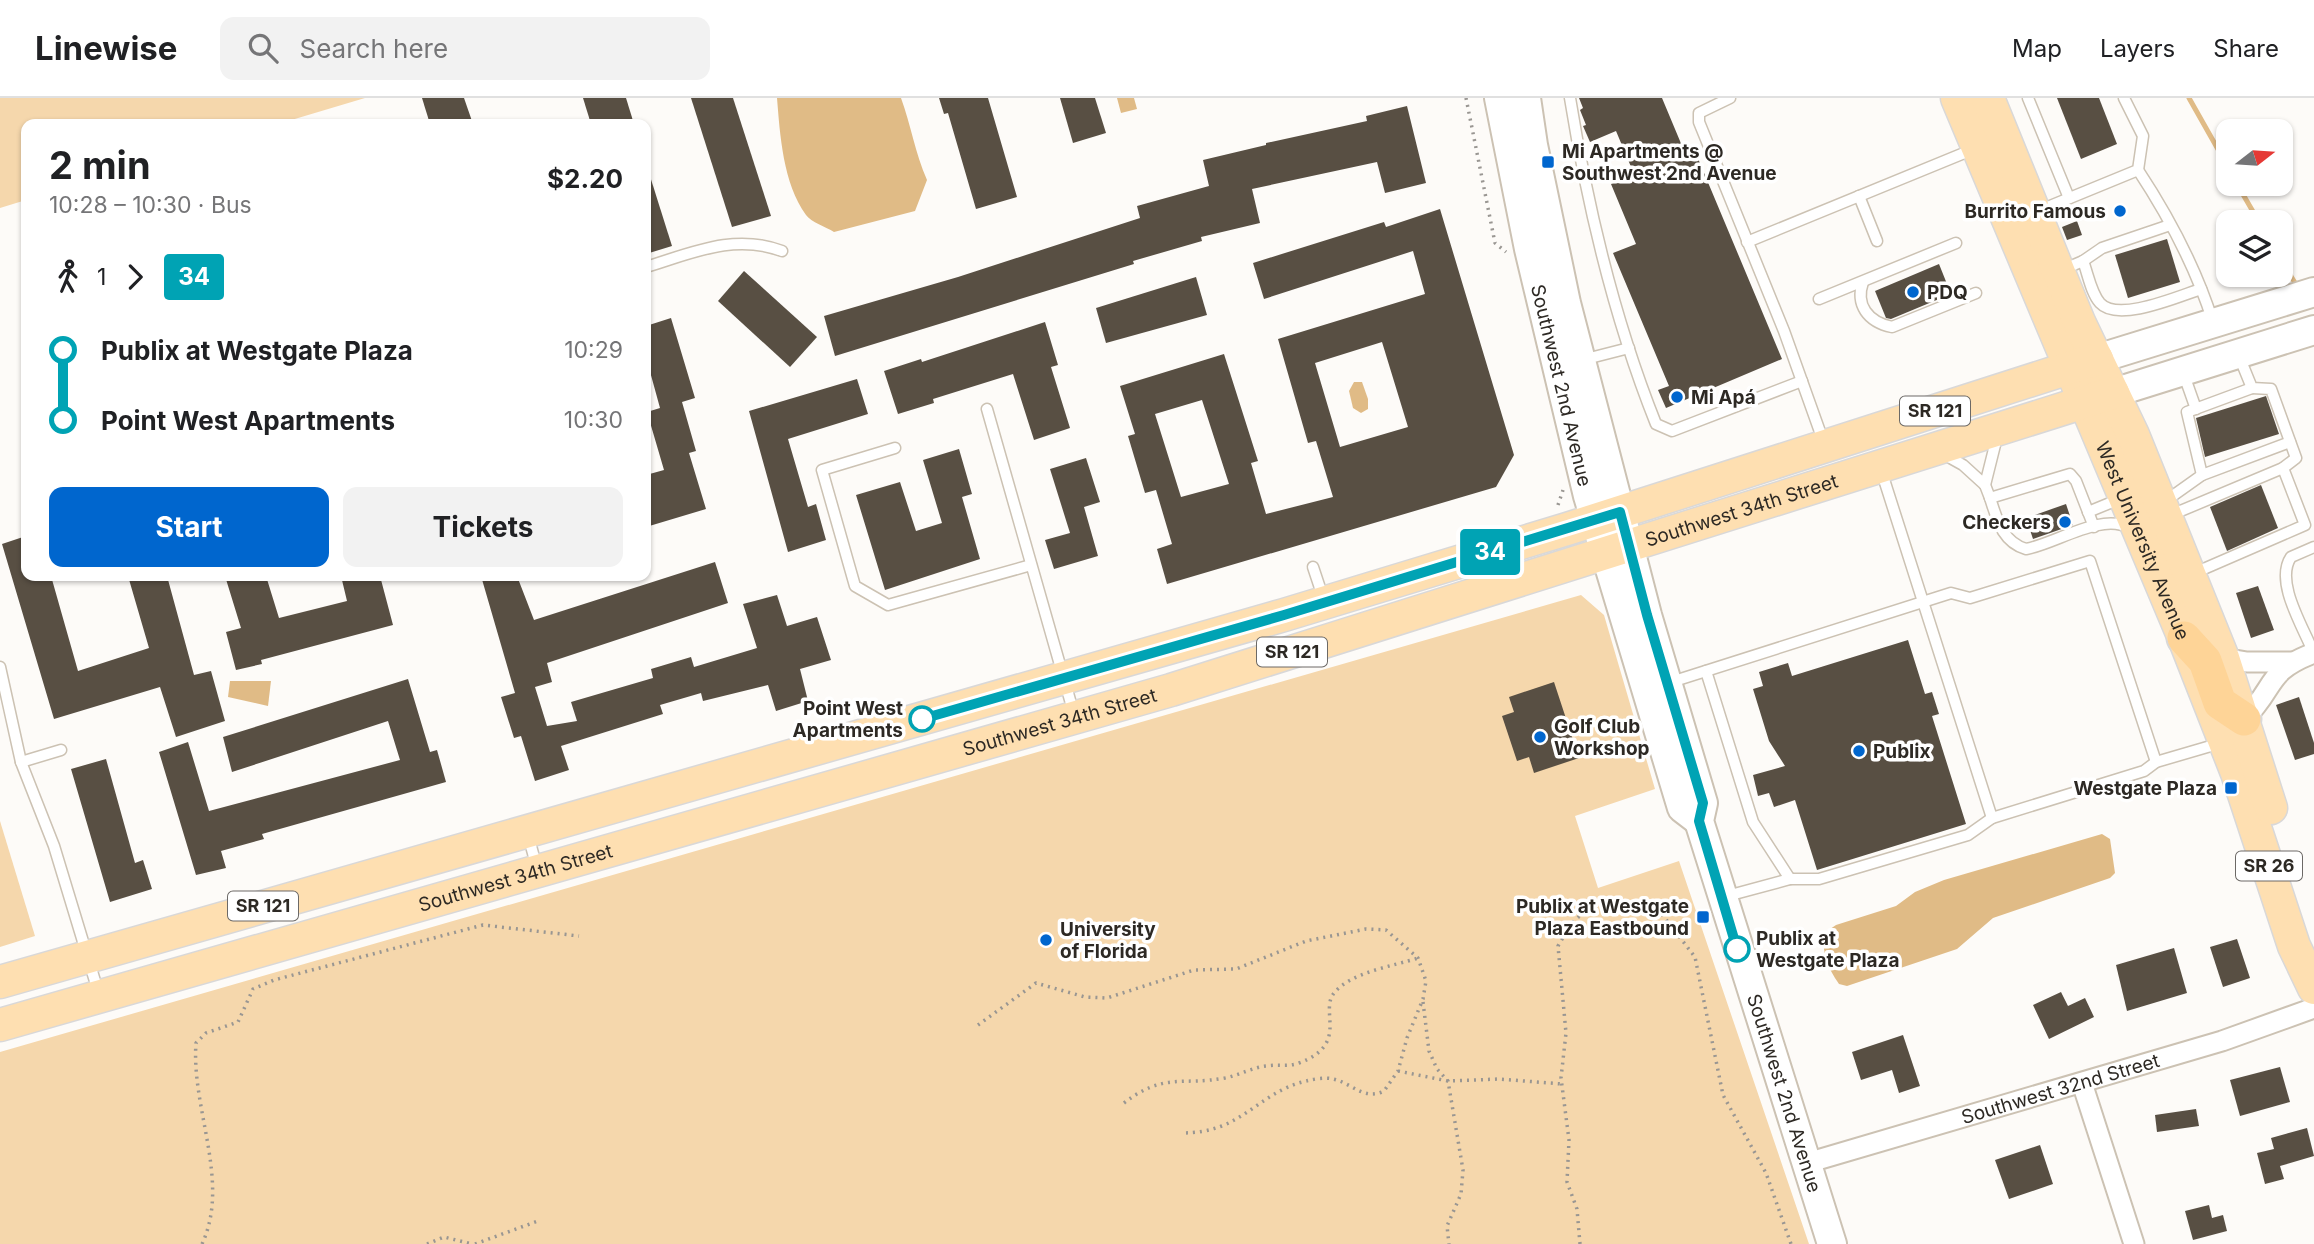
<!DOCTYPE html>
<html lang="en">
<head>
<meta charset="utf-8">
<style>
  body { margin:0; font-family:Inter,sans-serif; background:#f2f2f2; color:#202124; height:100vh; display:flex; flex-direction:column; font-size:26px; white-space:nowrap }
  * { box-sizing:border-box; margin:0 }
  p { font-size:23px; color:#757577 }
  .icon { flex:none; width:38px; height:38px; fill:none; stroke:currentColor; stroke-width:2; stroke-linecap:round; stroke-linejoin:round }
  .map { position:relative; flex:1; overflow:hidden }
  .drawer { position:absolute; left:21px; top:21px; width:630px; height:462px; display:flex; flex-direction:column; background:#fff; border-radius:14px; box-shadow:0 2px 5px #0004 }
  .drawer>* { flex:none }
  .badge { padding:0 14px; border-radius:5px; font-size:24px; line-height:46px }
  .needle { width:46px; rotate:73deg }
  .fabs { position:absolute; left:2216px; top:21px; display:grid; gap:14px }
  .fabs a { display:grid; place-items:center; width:77px; height:77px; border-radius:14px; background:#fff; box-shadow:0 2px 5px #0004; font-size:35px }
  .map>.badge { position:absolute; translate:-50% -50%; box-shadow:0 0 0 4px #fff }
  .legs { display:flex; align-items:center; gap:10px; height:77px; padding:0 28px; font-size:23px }
  .legs p { margin-inline-start:auto }
  .overview { display:flex; align-items:center; justify-content:space-between; height:119px; padding:0 28px }
  h1 { font-size:38px; font-weight:700; line-height:52px }
  .cta { display:flex; gap:14px; margin-top:auto; padding:14px 28px }
  .cta a { flex:1; height:80px; border-radius:14px; background:#0066ce; color:#fff; font-size:28px; font-weight:700; line-height:80px; text-align:center }
  .cta a+a { background:#f2f2f2; color:#202124 }
  ul { padding:0 28px; list-style:none }
  li { display:flex; align-items:center; gap:24px; height:70px; font-size:26px }
  li i { display:grid; place-items:center; width:10px; height:100%; margin:0 9px; background:currentColor }
  li i::after { content:''; width:18px; height:18px; margin:-9px; border:5px solid; border-radius:50%; background:#fff }
  li p { margin-inline-start:auto }
  li:first-child i { background:linear-gradient(#0000 50%,currentColor 0) }
  li:last-child i { background:linear-gradient(currentColor 50%,#0000 0) }
  header { display:flex; align-items:center; gap:42px; box-sizing:border-box; height:98px; padding:0 35px; background:#fff; border-bottom:2px solid #e0e0e0 }
  header strong { font-size:33px }
  nav { display:flex; gap:38px; margin-inline-start:auto; font-size:24px }
  .search { width:490px; height:63px; background:#f2f2f2; display:flex; align-items:center; gap:18px; box-sizing:border-box; padding:0 24px; border-radius:14px; color:#757577; font-size:26px }
  .map>svg:first-child { display:block }
  .green { fill:#f5d7ac }
  .water { fill:#e0bb86 }
  .lines { fill:none; stroke-linecap:round; stroke-linejoin:round }
  .stream { stroke:#e0bb86; stroke-width:5 }
  .building { fill:#584f43; fill-rule:evenodd }
  .service-casing { stroke:#ccc2b3; stroke-width:13 }
  .minor-casing { stroke:#ccc2b3; stroke-width:23 }
  .secondary-casing { stroke:#ccc2b3; stroke-width:32 }
  .primary-casing { stroke:#d9d8d8; stroke-width:35 }
  .trunk-casing { stroke:#d9d8d8; stroke-width:37 }
  .path { stroke:#999692; stroke-width:3.5; stroke-dasharray:2 5; stroke-linecap:butt }
  .service { stroke:#fff; stroke-width:10 }
  .minor { stroke:#fff; stroke-width:19 }
  .secondary { stroke:#fff; stroke-width:28 }
  .primary { stroke:#fedfb1; stroke-width:32 }
  .trunk { stroke:#fed497; stroke-width:33 }
  .line-1-casing { stroke:#fff; stroke-width:16 }
  .line-1 { stroke:#00a3b4; stroke-width:10 }
  .poi-dot { fill:#0066ce; stroke:#fff; stroke-width:2.5 }
  .stop-1-dot { fill:#fff; stroke:#00a3b4; stroke-width:3.5 }
  .labels { text-anchor:middle; stroke-width:7; stroke-linejoin:round; paint-order:stroke }
  .shield { fill:#fff; stroke:#6c6966; stroke-width:2 }
  .shield-label { font-size:18px; font-weight:bold; fill:#2d2924 }
  .poi-label { font-size:19px; font-weight:bold; fill:#2d2924; stroke:#fff; text-anchor:start }
  .street-label { font-size:19px; fill:#2d2924; stroke:#fff }
  .stop-label { font-size:19px; font-weight:bold; fill:#2d2924; stroke:#fff; text-anchor:end }
</style>
</head>
<body>
<header>
<strong>Linewise</strong>
<div class="search"><svg class="icon" aria-label="search" viewBox="0 0 24 24"><circle cx="10" cy="10" r="6"/><path d="M15 15l6 6"/></svg>Search here</div>
<nav><a>Map</a><a>Layers</a><a>Share</a></nav>
</header>
<div class="map">
<svg width="2314" height="1146" viewBox="0 0 2314 1146">
  <rect width="100%" height="100%" fill="#fdfbf8"/>
  <g class="green">
    <path d="M 0,0 L 365,0 L 278,26 L 26,26 L 26,102 L 0,110 Z"/>
    <path d="M 1581,497 L 1604,517 L 1655,691 L 1575,718 L 1598,790 L 1679,763 L 1809,1146 L 0,1146 L 0,954 Z"/>
    <path d="M 0,723 L 35,838 L 0,849 Z"/>
  </g>
  <g class="water">
    <path d="M 777,0 L 901,0 C 911,27 915,55 927,82 L 915,113 L 834,134 C 826,129 811,124 806,117 C 783,85 780,37 777,0 Z"/>
    <path d="M 1117,0 L 1134,0 L 1137,11 L 1121,15 Z"/>
    <path d="M 1354,284 L 1362,284 L 1368,301 L 1368,311 L 1361,315 L 1353,310 L 1349,293 Z"/>
    <path d="M 230,583 L 271,583 L 268,608 L 228,599 Z"/>
    <path d="M 2102,736 L 2110,741 L 2115,775 L 2110,780 L 1993,820 L 1957,851 L 1847,888 L 1839,886 C 1827,869 1823,856 1823,836 L 1836,827 L 1896,808 L 1915,794 L 1944,782 Z"/>
  </g>
  <g class="lines">
    <g class="stream">
      <path d="M 2189,0 L 2228,69"/>
      <path d="M 2237,86 L 2259,124"/>
      <path d="M 2280,161 L 2299,191"/>
    </g>
  </g>
  <g class="building">
    <path d="M 422,0 L 464,0 L 473,26 L 430,26 Z"/>
    <path d="M 583,0 L 626,0 L 634,26 L 591,26 Z"/>
    <path d="M 691,0 L 733,0 L 771,118 L 732,129 Z"/>
    <path d="M 939,0 L 988,0 L 1017,99 L 976,111 L 948,15 L 944,16 Z"/>
    <path d="M 1060,0 L 1095,0 L 1106,35 L 1073,45 Z"/>
    <path d="M 1579,0 L 1662,0 L 1685,55 L 1694,51 L 1782,261 L 1666,310 L 1658,292 L 1669,288 L 1613,155 L 1636,146 L 1611,86 L 1634,76 L 1616,33 L 1590,44 L 1583,28 L 1586,27 L 1580,12 L 1583,10 Z"/>
    <path d="M 2057,0 L 2099,0 L 2117,46 L 2081,61 Z"/>
    <path d="M 1407,8 L 1426,85 L 1385,95 L 1377,64 L 1252,91 L 1260,125 L 1201,139 L 1202,143 L 1133,163 L 1134,166 L 835,258 L 824,218 L 958,179 L 1140,120 L 1137,108 L 1209,88 L 1203,62 L 1266,47 L 1266,45 L 1367,23 L 1366,18 Z"/>
    <path d="M 646,75 L 649,75 L 672,148 L 646,156 Z"/>
    <path d="M 1440,111 L 1514,357 L 1496,389 L 1167,486 L 1157,451 L 1172,446 L 1156,392 L 1145,395 L 1128,338 L 1135,336 L 1120,288 L 1224,256 L 1258,363 L 1251,365 L 1266,416 L 1333,399 L 1316,343 L 1308,345 L 1278,241 L 1425,196 L 1413,153 L 1264,201 L 1253,165 L 1384,124 L 1386,129 ZM 1382,244 L 1408,329 L 1340,349 L 1315,265 ZM 1202,302 L 1229,386 L 1181,399 L 1155,316 Z"/>
    <path d="M 2077,123 L 2082,137 L 2067,142 L 2062,129 Z"/>
    <path d="M 2167,141 L 2180,184 L 2128,200 L 2115,157 Z"/>
    <path d="M 1939,166 L 1951,196 L 1891,221 L 1886,220 L 1875,193 Z"/>
    <path d="M 744,173 L 817,239 L 790,269 L 718,203 Z"/>
    <path d="M 1196,179 L 1207,217 L 1106,245 L 1096,210 Z"/>
    <path d="M 671,220 L 695,300 L 682,304 L 696,353 L 689,355 L 706,411 L 646,429 L 646,377 L 664,372 L 647,314 L 660,310 L 646,259 L 646,228 Z"/>
    <path d="M 1045,224 L 1058,267 L 1051,269 L 1070,330 L 1034,342 L 1013,276 L 933,301 L 934,305 L 898,316 L 884,273 L 921,261 L 922,264 Z"/>
    <path d="M 857,281 L 868,316 L 788,341 L 808,409 L 816,406 L 826,442 L 788,454 L 749,313 Z"/>
    <path d="M 2266,298 L 2279,336 L 2205,359 L 2196,320 Z"/>
    <path d="M 959,351 L 972,396 L 962,399 L 980,461 L 885,492 L 856,397 L 900,384 L 916,433 L 942,425 L 923,362 Z"/>
    <path d="M 1086,360 L 1100,404 L 1084,409 L 1098,458 L 1054,471 L 1045,442 L 1070,435 L 1050,371 Z"/>
    <path d="M 2261,387 L 2278,430 L 2227,453 L 2210,409 Z"/>
    <path d="M 2066,406 L 2073,427 L 2033,441 L 2026,420 Z"/>
    <path d="M 26,438 L 26,478 L 51,478 L 78,573 L 149,550 L 128,478 L 167,478 L 194,577 L 211,573 L 225,623 L 176,639 L 160,589 L 54,621 L 2,446 Z"/>
    <path d="M 715,464 L 728,505 L 547,565 L 552,584 L 535,589 L 547,628 L 577,623 L 571,604 L 653,580 L 651,571 L 691,559 L 694,569 L 757,550 L 743,506 L 777,497 L 787,528 L 817,519 L 831,562 L 800,571 L 808,603 L 776,613 L 768,587 L 703,603 L 701,595 L 660,607 L 663,616 L 561,648 L 569,672 L 535,683 L 521,638 L 514,640 L 501,599 L 515,595 L 481,478 L 517,478 L 534,522 Z"/>
    <path d="M 225,478 L 266,478 L 279,520 L 347,503 L 341,478 L 380,478 L 393,527 L 261,562 L 262,566 L 236,572 L 226,534 L 241,530 Z"/>
    <path d="M 2258,488 L 2274,532 L 2251,540 L 2236,495 Z"/>
    <path d="M 1908,542 L 1925,596 L 1932,594 L 1939,616 L 1932,618 L 1966,726 L 1817,772 L 1795,702 L 1774,709 L 1769,695 L 1758,698 L 1753,677 L 1785,668 L 1769,643 L 1753,591 L 1763,588 L 1759,574 L 1788,565 L 1792,578 Z"/>
    <path d="M 408,581 L 430,654 L 437,652 L 446,684 L 262,736 L 264,741 L 221,753 L 226,770 L 196,777 L 159,654 L 188,644 L 209,713 L 400,662 L 388,623 L 232,674 L 223,639 Z"/>
    <path d="M 1554,584 L 1579,660 L 1534,675 L 1529,659 L 1517,663 L 1502,618 L 1514,614 L 1509,599 Z"/>
    <path d="M 2299,599 L 2314,645 L 2314,656 L 2295,662 L 2276,607 Z"/>
    <path d="M 106,661 L 135,765 L 143,762 L 152,791 L 110,804 L 71,671 Z"/>
    <path d="M 2237,841 L 2250,880 L 2223,889 L 2210,849 Z"/>
    <path d="M 2174,850 L 2187,895 L 2127,913 L 2116,867 Z"/>
    <path d="M 2061,894 L 2068,908 L 2085,900 L 2094,919 L 2049,941 L 2033,907 Z"/>
    <path d="M 1903,937 L 1920,988 L 1899,995 L 1892,972 L 1861,982 L 1852,954 Z"/>
    <path d="M 2280,969 L 2290,1004 L 2240,1018 L 2230,982 Z"/>
    <path d="M 2196,1011 L 2199,1028 L 2157,1034 L 2155,1017 Z"/>
    <path d="M 2307,1030 L 2314,1058 L 2280,1068 L 2284,1081 L 2265,1086 L 2257,1055 L 2274,1051 L 2271,1040 Z"/>
    <path d="M 2040,1047 L 2053,1086 L 2009,1101 L 1995,1062 Z"/>
    <path d="M 2209,1107 L 2212,1120 L 2223,1117 L 2227,1133 L 2193,1142 L 2185,1113 Z"/>
  </g>
  <g class="lines">
    <defs>
      <g id="service">
        <path d="M 1570,0 C 1588,111 1614,221 1656,326 L 1672,333 L 1802,283"/>
        <path d="M 1730,0 L 1699,15 L 1699,24 L 1784,233 L 1824,345"/>
        <path d="M 2028,0 L 2069,100"/>
        <path d="M 2138,72 C 2169,119 2196,170 2213,224"/>
        <path d="M 1859,98 L 1877,143"/>
        <path d="M 2038,113 L 2138,72 L 2143,38 L 2124,0"/>
        <path d="M 1747,144 L 1974,51"/>
        <path d="M 2083,163 C 2088,176 2091,195 2100,205 C 2118,225 2179,198 2201,191"/>
        <path d="M 646,169 C 692,155 734,135 782,153"/>
        <path d="M 2062,172 L 2083,163 L 2102,150 L 2170,127"/>
        <path d="M 1863,184 C 1855,207 1868,224 1892,229 L 1976,195"/>
        <path d="M 1819,201 L 1956,145"/>
        <path d="M 1582,262 L 1629,250"/>
        <path d="M 2184,277 L 2196,311"/>
        <path d="M 987,311 L 1074,616"/>
        <path d="M 895,350 L 822,372 L 855,488 L 888,507 L 1031,467"/>
        <path d="M 1945,357 L 1963,367 L 1985,387 L 1997,339"/>
        <path d="M 1881,372 L 1992,720 L 2144,673 L 2156,664 L 2221,645"/>
        <path d="M 2202,377 L 2290,344"/>
        <path d="M 1985,387 L 1990,400 L 2070,376 L 2076,383 L 2094,429"/>
        <path d="M 1990,400 C 1997,421 2002,444 2026,451 C 2055,446 2102,414 2129,430"/>
        <path d="M 2164,404 L 2202,377 L 2187,314 L 2252,290"/>
        <path d="M 2088,414 L 2122,400"/>
        <path d="M 2171,417 L 2283,370 L 2296,360 L 2271,291 L 2252,290 L 2239,258"/>
        <path d="M 1313,469 L 1324,502"/>
        <path d="M 2192,476 L 2305,427 L 2283,370"/>
        <path d="M 2314,556 C 2304,530 2274,484 2291,459 L 2314,449"/>
        <path d="M 0,569 L 21,664 L 54,748 L 98,893"/>
        <path d="M 1706,573 L 1753,724 L 1790,781"/>
        <path d="M 1668,585 L 1951,495 L 1970,500 L 2090,463 L 2156,664"/>
        <path d="M 21,664 L 61,652"/>
        <path d="M 528,737 L 537,770"/>
        <path d="M 1727,798 L 1790,781 L 1819,781 L 1968,737 L 1992,720"/>
      </g>
      <g id="minor">
        <path d="M 2223,560 L 2247,564 L 2291,564"/>
        <path d="M 2244,621 C 2277,589 2264,574 2314,555"/>
        <path d="M 2082,985 L 2134,1146"/>
        <path id="s1" d="M 1807,1065 L 2222,943 L 2314,910"/>
      </g>
      <g id="secondary">
        <path id="s2" d="M 1499,0 L 1529,151 L 1588,398 L 1682,710 L 1699,723"/>
        <path id="s3" d="M 1526,0 L 1533,47 L 1566,205 L 1647,517 L 1703,705 L 1699,723 L 1832,1146"/>
        <path d="M 2097,261 L 2314,194"/>
        <path d="M 2113,295 L 2314,232"/>
      </g>
      <g id="primary">
        <path id="s4" d="M 1957,0 L 2184,540 L 2237,675 L 2294,848 L 2314,890"/>
        <path d="M 1988,0 L 2079,224 L 2133,337 L 2223,560 L 2271,710"/>
        <path d="M 0,884 L 1284,517 L 1567,431 L 2097,261"/>
        <path id="s5" d="M 0,927 L 1171,592 L 2113,295"/>
      </g>
      <path id="trunk" d="M 2184,540 L 2205,563 L 2220,605 L 2244,621"/>
    </defs>
    <use href="#service" class="service-casing"/>
    <use href="#minor" class="minor-casing"/>
    <use href="#secondary" class="secondary-casing"/>
    <use href="#primary" class="primary-casing"/>
    <use href="#trunk" class="trunk-casing"/>
    <g class="path">
      <path d="M 1466,0 L 1495,145 L 1506,154"/>
      <path d="M 1558,407 L 1563,392"/>
      <path d="M 1423,904 L 1429,953 L 1437,971 L 1448,983 L 1463,1072 L 1461,1096 L 1447,1128 L 1449,1146"/>
      <path d="M 978,927 L 1036,885 L 1085,899 L 1107,900 L 1194,872 L 1236,871 L 1306,843 L 1366,831 L 1386,832 L 1418,860 L 1426,883 L 1423,901 L 1407,940 L 1398,973 L 1384,993 C 1364,1003 1352,985 1333,981 C 1325,979 1314,981 1306,983 C 1256,995 1243,1035 1182,1035"/>
      <path d="M 1398,973 L 1448,983 L 1499,981 L 1562,986"/>
      <path d="M 1124,1005 C 1164,974 1182,988 1225,980 C 1240,977 1253,969 1267,968 C 1278,966 1289,969 1299,965 C 1350,946 1319,914 1334,895 C 1351,874 1394,868 1418,860"/>
      <path d="M 202,1146 C 231,1084 191,1011 196,945 L 206,935 L 238,924 L 253,891 L 274,882 L 483,827 L 579,838"/>
      <path d="M 427,1146 L 444,1139 L 472,1146"/>
      <path d="M 475,1146 L 538,1123"/>
      <path d="M 1580,1146 L 1577,1111 L 1567,1084 L 1569,1042 L 1561,980 L 1566,935 L 1558,848 L 1571,826 L 1587,811 L 1641,806 L 1652,808 L 1661,815 L 1695,859 L 1723,997 L 1766,1075 L 1791,1146"/>
    </g>
    <use href="#service" class="service"/>
    <use href="#minor" class="minor"/>
    <use href="#secondary" class="secondary"/>
    <use href="#primary" class="primary"/>
    <use href="#trunk" class="trunk"/>
  </g>
  <g class="lines">
    <defs>
      <path id="line-1" d="M 922,621 L 1284,517 L 1620,414 L 1647,517 L 1703,705 L 1699,723 L 1737,851"/>
    </defs>
    <use href="#line-1" class="line-1-casing"/>
    <use href="#line-1" class="line-1"/>
  </g>
  <g class="poi-dot">
    <rect x="1541" y="57" width="14" height="14" rx="3.5"/>
    <circle cx="2120" cy="113" r="7"/>
    <circle cx="1913" cy="194" r="7"/>
    <circle cx="1677" cy="299" r="7"/>
    <circle cx="2065" cy="424" r="7"/>
    <circle cx="1540" cy="639" r="7"/>
    <circle cx="1859" cy="653" r="7"/>
    <rect x="2224" y="683" width="14" height="14" rx="3.5"/>
    <rect x="1696" y="812" width="14" height="14" rx="3.5"/>
    <circle cx="1046" cy="842" r="7"/>
  </g>
  <g class="stop-1-dot">
    <circle cx="922" cy="621" r="12"/>
    <circle cx="1737" cy="851" r="12"/>
  </g>
  <g class="labels">
    <g class="shield">
      <rect x="1900" y="298.5" width="70" height="29" rx="5"/>
      <rect x="1257" y="539.5" width="70" height="29" rx="5"/>
      <rect x="2236" y="753.5" width="66" height="29" rx="5"/>
      <rect x="228" y="793.5" width="70" height="29" rx="5"/>
    </g>
    <g class="shield-label">
      <text x="1935" y="319">SR 121</text>
      <text x="1292" y="560">SR 121</text>
      <text x="2269" y="774">SR 26</text>
      <text x="263" y="814">SR 121</text>
    </g>
    <g class="poi-label">
      <text x="1562" y="60">Mi Apartments @<tspan x="1562" dy="22">Southwest 2nd Avenue</tspan></text>
      <text x="2106" y="120" text-anchor="end">Burrito Famous</text>
      <text x="1927" y="201">PDQ</text>
      <text x="1691" y="306">Mi Apá</text>
      <text x="2051" y="431" text-anchor="end">Checkers</text>
      <text x="1554" y="635">Golf Club<tspan x="1554" dy="22">Workshop</tspan></text>
      <text x="1873" y="660">Publix</text>
      <text x="2217" y="697" text-anchor="end">Westgate Plaza</text>
      <text x="1689" y="815" text-anchor="end">Publix at Westgate<tspan x="1689" dy="22">Plaza Eastbound</tspan></text>
      <text x="1060" y="838">University<tspan x="1060" dy="22">of Florida</tspan></text>
    </g>
    <g class="street-label">
      <text dy="7" stroke="none"><textPath href="#s2" startOffset="294">Southwest 2nd Avenue</textPath></text>
      <text dy="7" stroke="none"><textPath href="#s5" startOffset="1816">Southwest 34th Street</textPath></text>
      <text dy="7" stroke="none"><textPath href="#s4" startOffset="480">West University Avenue</textPath></text>
      <text dy="7" stroke="none"><textPath href="#s5" startOffset="1102">Southwest 34th Street</textPath></text>
      <text dy="7" stroke="none"><textPath href="#s5" startOffset="536">Southwest 34th Street</textPath></text>
      <text dy="7" stroke="none"><textPath href="#s1" startOffset="264">Southwest 32nd Street</textPath></text>
      <text dy="7" stroke="none"><textPath href="#s3" startOffset="1031">Southwest 2nd Avenue</textPath></text>
    </g>
    <g class="stop-label">
      <text x="903" y="617">Point West<tspan x="903" dy="22">Apartments</tspan></text>
      <text x="1756" y="847" text-anchor="start">Publix at<tspan x="1756" dy="22">Westgate Plaza</tspan></text>
    </g>
  </g>
</svg>
<div class="fabs">
<a><svg class="needle" viewBox="-14 -14 28 28"><path d="M0-13l5 13h-10z" fill="#e53935"/><path d="M0 13l5-13h-10z" fill="#757577"/></svg></a>
<a><svg class="icon" aria-label="layers" viewBox="0 0 24 24"><path d="M12 4l9 5-9 5-9-5zM3 14l9 5 9-5"/></svg></a>
</div>
<b class="badge" style="left:1490px;top:454px;background:#00a3b4;color:#fff">34</b>
<section class="drawer">
<div class="overview"><div><h1>2 min</h1><p>10:28 – 10:30 · Bus</p></div><b>$2.20</b></div>
<div class="legs"><svg class="icon" aria-label="walk" viewBox="0 0 24 24"><circle cx="13" cy="4" r="2"/><path d="M13 8l-2 6 4 7M11 14l-3 7M7 12l3-4h3l4 4"/></svg>1<svg class="icon" aria-label="forward" viewBox="0 0 24 24"><path d="M9 5l7 7-7 7"/></svg><b class="badge" style="background:#00a3b4;color:#fff">34</b></div>
<ul>
<li><i style="color:#00a3b4"></i><b>Publix at Westgate Plaza</b><p>10:29</p></li>
<li><i style="color:#00a3b4"></i><b>Point West Apartments</b><p>10:30</p></li>
</ul>
<div class="cta"><a>Start</a><a>Tickets</a></div>
</section>
</div>
</body>
</html>
